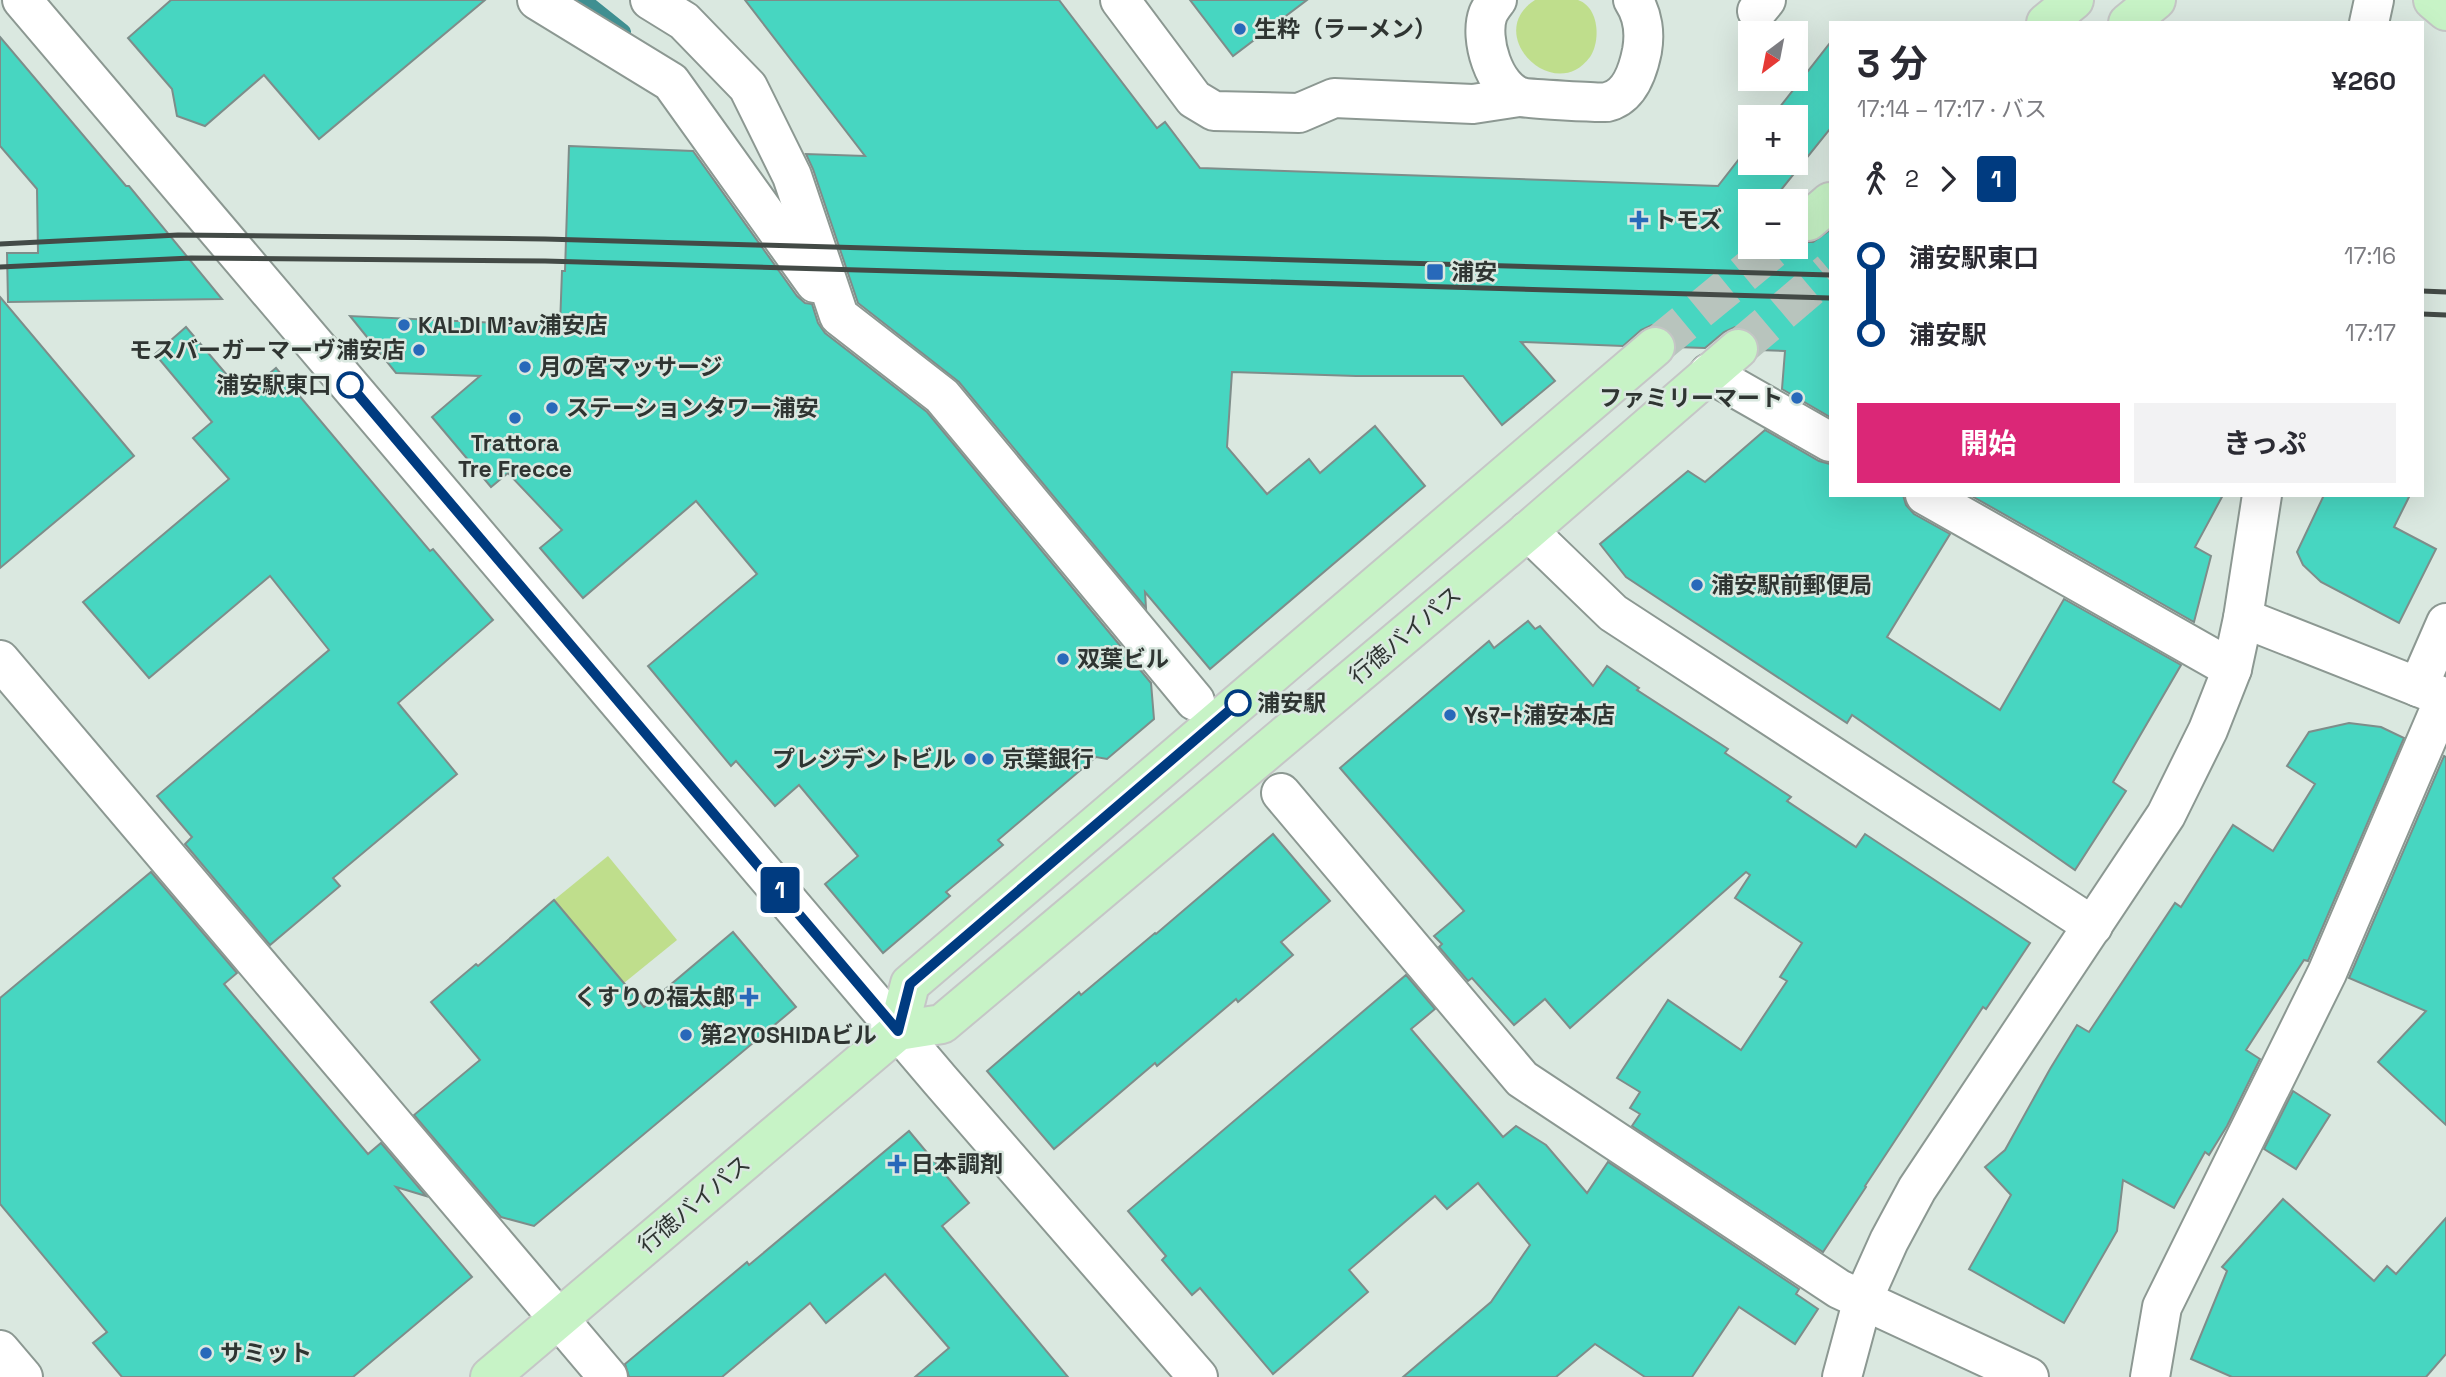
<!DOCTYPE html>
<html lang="ja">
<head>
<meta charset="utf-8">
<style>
  body { margin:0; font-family:"Space Grotesk","Noto Sans JP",sans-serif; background:#f2f2f3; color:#2b2b33; height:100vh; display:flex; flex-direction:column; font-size:26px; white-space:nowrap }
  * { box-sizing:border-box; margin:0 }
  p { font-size:23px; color:#7c7c81 }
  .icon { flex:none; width:38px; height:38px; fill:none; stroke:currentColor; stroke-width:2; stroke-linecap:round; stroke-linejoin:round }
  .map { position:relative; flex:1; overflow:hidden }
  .drawer { position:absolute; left:1829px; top:21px; width:595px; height:476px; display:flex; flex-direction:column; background:#fff; border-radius:0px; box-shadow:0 7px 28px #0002 }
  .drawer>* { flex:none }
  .badge { padding:0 14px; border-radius:5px; font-size:24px; line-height:46px }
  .needle { width:46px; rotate:212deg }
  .buttons { position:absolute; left:1738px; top:21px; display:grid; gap:14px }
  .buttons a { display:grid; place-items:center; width:70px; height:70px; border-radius:0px; background:#fff; box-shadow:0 7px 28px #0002; font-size:35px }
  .map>.badge { position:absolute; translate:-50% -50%; box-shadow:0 0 0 4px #fff }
  .legs { display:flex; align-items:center; gap:10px; height:77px; padding:0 28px; font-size:23px }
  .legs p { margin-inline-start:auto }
  .head { display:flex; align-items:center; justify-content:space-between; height:119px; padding:0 28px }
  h1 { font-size:38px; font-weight:700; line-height:52px }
  .primary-button { display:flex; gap:14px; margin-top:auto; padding:14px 28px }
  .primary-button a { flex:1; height:80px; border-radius:0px; background:#db2777; color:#fff; font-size:28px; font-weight:700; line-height:80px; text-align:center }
  .primary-button a+a { background:#f2f2f3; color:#2b2b33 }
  ul { padding:0 28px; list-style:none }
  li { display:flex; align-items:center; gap:24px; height:77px; font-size:26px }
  li i { display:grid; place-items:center; width:10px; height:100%; margin:0 9px; background:currentColor }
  li i::after { content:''; width:18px; height:18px; margin:-9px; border:5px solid; border-radius:50%; background:#fff }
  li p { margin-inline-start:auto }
  li:first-child i { background:linear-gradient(#0000 50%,currentColor 0) }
  li:last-child i { background:linear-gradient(currentColor 50%,#0000 0) }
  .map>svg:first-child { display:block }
  .green { fill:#bfde8c }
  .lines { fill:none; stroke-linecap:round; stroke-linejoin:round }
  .stream { stroke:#3f8f91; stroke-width:16 }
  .building { fill:#47d6c1; stroke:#7e8d8a; stroke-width:2 }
  .major-tunnel { stroke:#b8c4bd; stroke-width:38; stroke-dasharray:38 19; stroke-linecap:butt }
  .minor-casing { stroke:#8c9892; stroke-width:42 }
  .major-casing { stroke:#c5c6c6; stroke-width:42 }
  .minor { stroke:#fff; stroke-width:38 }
  .major { stroke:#c7f3c6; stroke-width:38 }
  .rail { stroke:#434a46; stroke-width:5 }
  .line-1-casing { stroke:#fff; stroke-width:16 }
  .line-1 { stroke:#003b80; stroke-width:10 }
  .poi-dot { fill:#2869ba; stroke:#dae8e0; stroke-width:2.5 }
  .stop-1-dot { fill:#fff; stroke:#003b80; stroke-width:3.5 }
  .labels { text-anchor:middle; stroke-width:5; stroke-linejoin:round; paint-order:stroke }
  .poi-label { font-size:23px; font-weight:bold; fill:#2f3532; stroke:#dae8e0; text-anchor:start }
  .stop-label { font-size:23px; font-weight:bold; fill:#2f3532; stroke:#dae8e0; text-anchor:end }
  .street-label { font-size:23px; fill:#2f3532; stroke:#dae8e0 }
</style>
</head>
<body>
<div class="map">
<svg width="2446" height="1377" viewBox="0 0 2446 1377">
  <rect width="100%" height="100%" fill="#dae8e0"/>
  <g class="green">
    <path d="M 1535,0 C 1546,0 1569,0 1578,0 C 1599,7 1601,41 1590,57 C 1554,106 1482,34 1535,0 Z"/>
    <path d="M 608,856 L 677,940 L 624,983 L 554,900 Z"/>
  </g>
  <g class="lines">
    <path class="stream" d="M 583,0 L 623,32"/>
  </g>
  <g class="building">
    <path d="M 171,0 L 485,0 L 319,139 L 264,75 L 205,126 L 177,116 L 172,89 L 128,38 Z"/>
    <path d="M 745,0 L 1059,0 L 1157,128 L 1165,122 L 1200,168 L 1718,186 L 1750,145 L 1750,163 L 1796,163 L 1796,117 L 1772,117 L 1830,43 L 1830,129 L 1772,201 L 1750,201 L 1750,247 L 1796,247 L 1796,238 L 1801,242 L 1813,242 L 1830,230 L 1830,417 L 1782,389 L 1785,351 L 1759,350 L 1755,335 L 1744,328 L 1735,327 L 1724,332 L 1705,348 L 1676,347 L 1671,332 L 1662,326 L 1652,325 L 1641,330 L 1623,346 L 1521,342 L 1555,381 L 1502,425 L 1463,376 L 1356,376 L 1232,372 L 1227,447 L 1267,494 L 1309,459 L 1320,473 L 1375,426 L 1425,486 L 1210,669 L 1145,592 L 1146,608 L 959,382 L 858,303 L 813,169 L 806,154 L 865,156 Z"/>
    <path d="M 1190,0 L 1307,0 L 1233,56 Z"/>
    <path d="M 0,37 L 126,186 L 129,186 L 222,299 L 8,302 L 7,253 L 38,253 L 37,189 L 0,146 Z"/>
    <path d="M 569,146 L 693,151 L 797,296 L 805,303 L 812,304 L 818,323 L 825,333 L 927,412 L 1151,683 L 1154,719 L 1107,759 L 1096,757 L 998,840 L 1003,845 L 946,892 L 950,896 L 883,953 L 825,884 L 858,856 L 799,785 L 775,806 L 736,761 L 731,766 L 648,666 L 757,574 L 696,501 L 583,598 L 540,548 L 562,530 L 508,473 L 491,487 L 432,417 L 480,376 L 396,373 L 350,316 L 560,326 L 562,271 L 565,271 Z"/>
    <path d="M 0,297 L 134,456 L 0,568 Z"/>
    <path d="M 186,327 L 244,395 L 276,368 L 430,551 L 433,549 L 493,620 L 398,703 L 457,774 L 333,878 L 340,886 L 270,945 L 185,844 L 192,837 L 157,796 L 329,650 L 270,576 L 149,678 L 83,602 L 229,479 L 193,438 L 212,422 L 155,354 Z"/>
    <path d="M 1765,430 L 1819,461 L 1830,464 L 1830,495 L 1903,495 L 1906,505 L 1914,514 L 1950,534 L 1887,637 L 2000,710 L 2064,599 L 2181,665 L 2113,782 L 2126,791 L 2075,870 L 1852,715 L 1847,723 L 1626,577 L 1600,544 L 1688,471 L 1705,482 Z"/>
    <path d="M 1970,495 L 2223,495 L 2195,547 L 2211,556 L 2194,622 Z"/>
    <path d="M 2324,495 L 2410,495 L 2394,527 L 2436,549 L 2399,623 L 2321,582 L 2303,565 L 2297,552 Z"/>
    <path d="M 1528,621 L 1535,629 L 1540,626 L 1593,686 L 1607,666 L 1639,688 L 1637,690 L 1728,749 L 1725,753 L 1791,797 L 1787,801 L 1856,847 L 1865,834 L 2030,943 L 1986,1009 L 1983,1007 L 1865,1186 L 1866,1187 L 1823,1252 L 1632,1126 L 1640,1114 L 1630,1108 L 1640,1092 L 1617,1078 L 1668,1000 L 1741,1050 L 1787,981 L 1780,977 L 1802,943 L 1735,898 L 1750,875 L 1746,872 L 1570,1028 L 1545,999 L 1514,1025 L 1472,978 L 1468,981 L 1439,947 L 1442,944 L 1434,936 L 1464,911 L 1340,768 L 1489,641 L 1494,648 Z"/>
    <path d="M 2349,723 L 2381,727 L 2404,738 L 2308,961 L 2304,960 L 2246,1050 L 2260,1059 L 2227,1126 L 2209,1155 L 2205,1152 L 2174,1208 L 2123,1180 L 2117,1231 L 2064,1323 L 1969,1269 L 2011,1195 L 1985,1167 L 2005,1150 L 2050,1069 L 2077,1025 L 2089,1032 L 2175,903 L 2181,907 L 2233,825 L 2273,851 L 2315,784 L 2287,766 L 2309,732 Z"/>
    <path d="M 2444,756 L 2446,757 L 2446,1125 L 2378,1062 L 2426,1011 L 2349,978 Z"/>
    <path d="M 1273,834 L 1330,901 L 1281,942 L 1293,955 L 1238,1002 L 1236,999 L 1157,1066 L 1155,1063 L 1054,1149 L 987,1071 L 1079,992 L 1081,995 L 1155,933 L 1156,934 Z"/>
    <path d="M 151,872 L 237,973 L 224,984 L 368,1154 L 381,1143 L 426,1196 L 396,1187 L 472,1277 L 353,1377 L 122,1377 L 93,1343 L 107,1332 L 0,1204 L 0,998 Z"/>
    <path d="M 554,900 L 644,1007 L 733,932 L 796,1007 L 534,1226 L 501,1217 L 414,1115 L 480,1060 L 431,1002 L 476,964 L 478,966 Z"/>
    <path d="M 1406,975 L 1435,1009 L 1411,1029 L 1503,1137 L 1516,1126 L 1546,1145 L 1587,1193 L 1608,1162 L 1799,1289 L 1796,1294 L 1818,1309 L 1795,1344 L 1739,1307 L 1692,1377 L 1645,1377 L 1595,1344 L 1556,1377 L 1403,1377 L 1491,1302 L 1530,1245 L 1478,1183 L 1447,1209 L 1435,1196 L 1349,1270 L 1368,1292 L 1273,1374 L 1200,1288 L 1192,1295 L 1162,1260 L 1166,1256 L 1128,1211 Z"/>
    <path d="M 2293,1091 L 2330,1115 L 2296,1169 L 2264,1149 Z"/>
    <path d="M 909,1131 L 969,1203 L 942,1226 L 1068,1377 L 915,1377 L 949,1348 L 885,1274 L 826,1323 L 810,1303 L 722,1377 L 629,1377 L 625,1364 L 747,1262 L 749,1265 Z"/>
    <path d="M 2283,1199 L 2374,1281 L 2387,1266 L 2396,1274 L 2446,1218 L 2446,1354 L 2426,1377 L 2232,1377 L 2191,1359 L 2227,1271 L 2222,1267 Z"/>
  </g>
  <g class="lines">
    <g class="major-tunnel">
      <path d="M 1655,347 L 1776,247"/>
      <path d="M 1738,349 L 1830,271"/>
    </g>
    <defs>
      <g id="minor">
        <path d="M 22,0 L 940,1080 L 1198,1377"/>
        <path d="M 537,0 L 671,82 L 815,283"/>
        <path d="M 650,0 L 684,21 L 748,87 L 792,176 L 839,316 L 942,396 L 1195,701"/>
        <path d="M 1120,0 L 1194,99 L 1214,111 L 1299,113 L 1334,98 L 1473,104 L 1519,97"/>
        <path d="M 1497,0 C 1494,4 1490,9 1488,14 C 1479,38 1494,89 1521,97 C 1527,99 1602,103 1607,102 C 1630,97 1638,71 1642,51 C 1645,34 1643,15 1633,0"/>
        <path d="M 1757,11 L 1766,0"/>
        <path d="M 2369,23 L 2374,0"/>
        <path d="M 1709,373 L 1830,442"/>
        <path d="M 1925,495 L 2232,669"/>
        <path d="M 1528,531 L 1613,613 L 2093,926"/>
        <path d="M 2243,618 L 2446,698"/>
        <path d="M 0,660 L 608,1377"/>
        <path d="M 2418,687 L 2446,623"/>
        <path d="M 1281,793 L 1522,1079 L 1839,1289 L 2029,1377"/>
        <path d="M 0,1350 L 23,1377"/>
        <path d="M 1842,1377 L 1863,1299 L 1889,1241 L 1917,1189 L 2166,815 L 2208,730 L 2232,669 L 2243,618 L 2262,495"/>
        <path d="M 2150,1377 L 2162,1307 L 2327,973 L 2445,697"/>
      </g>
      <g id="major">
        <path d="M 2433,0 L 2446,11"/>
        <path d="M 2046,23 L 2074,0"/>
        <path d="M 2128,23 L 2156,0"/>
        <path d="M 1808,221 L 1830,202"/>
        <path d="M 898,1031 L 910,984 L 1655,347"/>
        <path d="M 490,1377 L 898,1031 L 942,1024 L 1528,531 L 1738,349"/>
      </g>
    </defs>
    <use href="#minor" class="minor-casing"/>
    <use href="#major" class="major-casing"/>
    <use href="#minor" class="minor"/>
    <use href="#major" class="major"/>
    <g class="rail">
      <path d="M 0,244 L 178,235 L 545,239 L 1830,275"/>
      <path d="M 0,267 L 191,258 L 545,261 L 1830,298"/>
      <path d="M 2422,291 L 2446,292"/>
      <path d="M 2422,314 L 2446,315"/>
    </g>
  </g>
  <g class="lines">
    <defs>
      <path id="line-1" d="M 350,385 L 898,1031 L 910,984 L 1238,703"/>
    </defs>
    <use href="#line-1" class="line-1-casing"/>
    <use href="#line-1" class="line-1"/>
  </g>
  <g class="poi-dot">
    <circle cx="1240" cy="29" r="7"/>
    <path d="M1635.5 209.5h7v7h7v7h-7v7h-7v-7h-7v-7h7z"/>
    <rect x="1426" y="263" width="18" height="18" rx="3.5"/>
    <circle cx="404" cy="325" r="7"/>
    <circle cx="419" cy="350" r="7"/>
    <circle cx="525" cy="367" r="7"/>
    <circle cx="1797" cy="398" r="7"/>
    <circle cx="552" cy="408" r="7"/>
    <circle cx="515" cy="418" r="7"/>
    <circle cx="1697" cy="585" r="7"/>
    <circle cx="1063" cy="659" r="7"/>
    <circle cx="1450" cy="715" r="7"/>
    <circle cx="970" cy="759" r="7"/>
    <circle cx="988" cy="759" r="7"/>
    <path d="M745.5 986.5h7v7h7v7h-7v7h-7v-7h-7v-7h7z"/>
    <circle cx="686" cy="1035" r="7"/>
    <path d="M893.5 1153.5h7v7h7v7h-7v7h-7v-7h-7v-7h7z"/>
    <circle cx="206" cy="1353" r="7"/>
  </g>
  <g class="stop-1-dot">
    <circle cx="350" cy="385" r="12"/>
    <circle cx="1238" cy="703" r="12"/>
  </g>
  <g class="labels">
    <g class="poi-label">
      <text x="1254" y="37">生粋（ラーメン）</text>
      <text x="1653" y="228">トモズ</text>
      <text x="1451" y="280">浦安</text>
      <text x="418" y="333">KALDI M’av浦安店</text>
      <text x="405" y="358" text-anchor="end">モスバーガーマーヴ浦安店</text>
      <text x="539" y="375">月の宮マッサージ</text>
      <text x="1783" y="406" text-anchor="end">ファミリーマート</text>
      <text x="566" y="416">ステーションタワー浦安</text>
      <text x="515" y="451" text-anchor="middle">Trattora<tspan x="515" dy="26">Tre Frecce</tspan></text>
      <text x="1711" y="593">浦安駅前郵便局</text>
      <text x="1077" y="667">双葉ビル</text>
      <text x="1464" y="723">Ysﾏｰﾄ浦安本店</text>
      <text x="956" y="767" text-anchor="end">プレジデントビル</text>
      <text x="1002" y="767">京葉銀行</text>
      <text x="735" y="1005" text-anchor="end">くすりの福太郎</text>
      <text x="700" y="1043">第2YOSHIDAビル</text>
      <text x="911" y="1172">日本調剤</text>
      <text x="220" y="1361">サミット</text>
    </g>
    <g class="stop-label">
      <text x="331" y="393">浦安駅東口</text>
      <text x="1257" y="711" text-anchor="start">浦安駅</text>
    </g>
    <g class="street-label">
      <text transform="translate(1405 635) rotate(-40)" y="8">行徳バイパス</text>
      <text transform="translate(694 1204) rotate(-40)" y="8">行徳バイパス</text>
    </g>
  </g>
</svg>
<div class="buttons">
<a><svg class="needle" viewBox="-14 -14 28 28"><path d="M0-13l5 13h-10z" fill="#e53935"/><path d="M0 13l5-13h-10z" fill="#7c7c81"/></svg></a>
<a>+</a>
<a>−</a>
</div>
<b class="badge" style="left:780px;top:890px;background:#003b80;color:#fff">1</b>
<section class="drawer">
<div class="head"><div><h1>3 分</h1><p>17:14 – 17:17 · バス</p></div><b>¥260</b></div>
<div class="legs"><svg class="icon" aria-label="walk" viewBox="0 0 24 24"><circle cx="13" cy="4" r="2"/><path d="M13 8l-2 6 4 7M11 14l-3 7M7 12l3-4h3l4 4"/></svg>2<svg class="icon" aria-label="forward" viewBox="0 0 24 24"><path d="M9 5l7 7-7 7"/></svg><b class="badge" style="background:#003b80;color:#fff">1</b></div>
<ul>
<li><i style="color:#003b80"></i><b>浦安駅東口</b><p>17:16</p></li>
<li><i style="color:#003b80"></i><b>浦安駅</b><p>17:17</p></li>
</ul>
<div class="primary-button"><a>開始</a><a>きっぷ</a></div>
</section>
</div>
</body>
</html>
